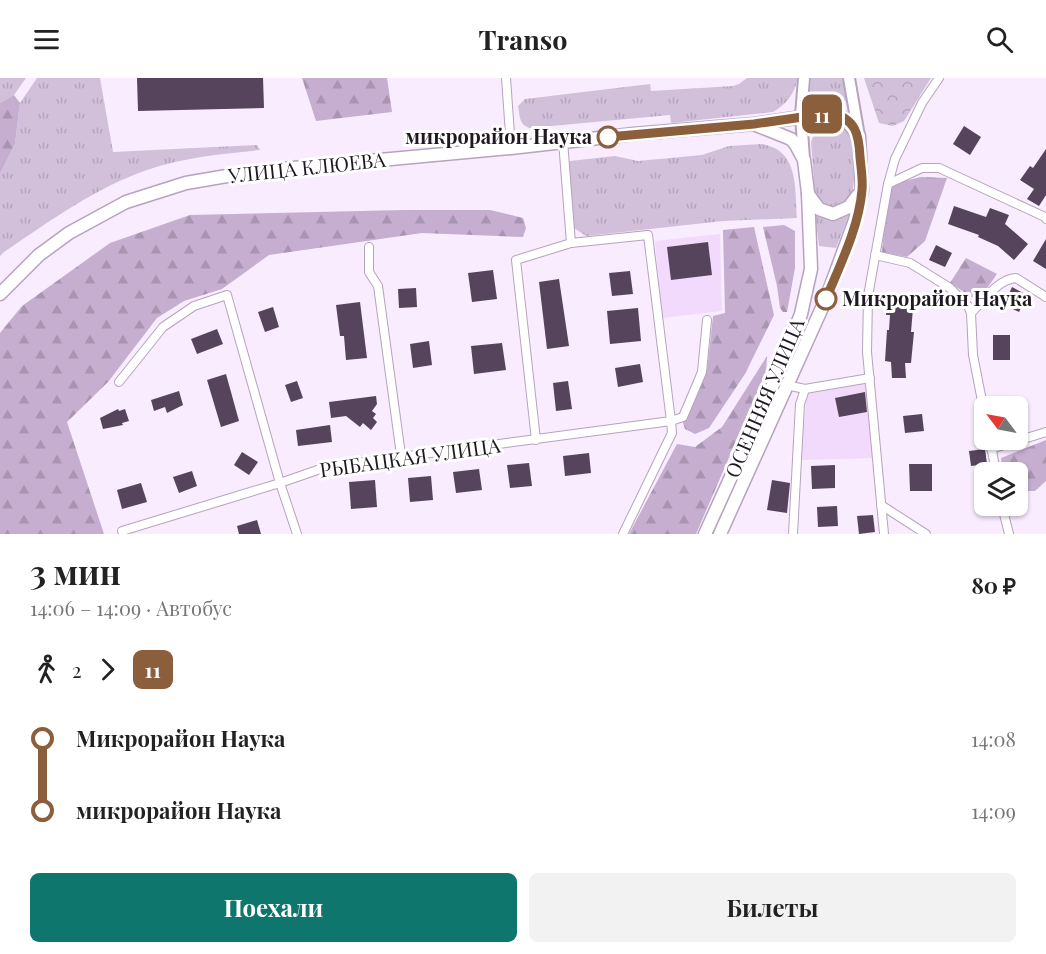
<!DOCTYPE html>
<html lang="ru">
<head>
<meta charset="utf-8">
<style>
  body { margin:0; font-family:"Playfair Display",serif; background:#f2f2f2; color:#222; height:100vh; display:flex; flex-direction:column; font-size:22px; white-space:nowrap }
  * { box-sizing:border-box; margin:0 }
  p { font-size:20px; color:#767676 }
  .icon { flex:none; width:33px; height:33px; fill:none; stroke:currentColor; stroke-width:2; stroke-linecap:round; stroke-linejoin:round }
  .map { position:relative; height:456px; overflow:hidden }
  .side { display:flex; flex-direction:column; background:#fff; flex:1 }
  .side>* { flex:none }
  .badge { padding:0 12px; border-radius:9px; font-size:21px; line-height:39px }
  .needle { width:39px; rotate:302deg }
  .buttons { position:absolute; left:974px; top:318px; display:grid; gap:12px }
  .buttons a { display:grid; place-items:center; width:54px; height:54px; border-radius:9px; background:#fff; box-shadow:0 2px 4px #0004; font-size:30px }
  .map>.badge { position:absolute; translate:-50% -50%; box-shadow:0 0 0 3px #fff }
  .legs { display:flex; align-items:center; gap:9px; height:66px; padding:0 30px; font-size:20px }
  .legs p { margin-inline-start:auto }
  .overview { display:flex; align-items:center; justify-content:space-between; height:102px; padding:0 30px }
  h1 { font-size:33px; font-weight:700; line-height:45px }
  .primary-button { display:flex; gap:12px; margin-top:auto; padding:12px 30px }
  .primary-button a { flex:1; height:69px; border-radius:9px; background:#0f766e; color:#fff; font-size:24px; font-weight:700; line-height:69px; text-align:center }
  .primary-button a+a { background:#f2f2f2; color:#222 }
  ul { padding:0 30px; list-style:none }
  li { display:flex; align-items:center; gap:21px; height:72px; font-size:22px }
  li i { display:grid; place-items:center; width:9px; height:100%; margin:0 8px; background:currentColor }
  li i::after { content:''; width:15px; height:15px; margin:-8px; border:4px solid; border-radius:50%; background:#fff }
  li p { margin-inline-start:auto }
  li:first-child i { background:linear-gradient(#0000 50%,currentColor 0) }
  li:last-child i { background:linear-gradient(currentColor 50%,#0000 0) }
  header { display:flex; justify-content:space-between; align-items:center; height:78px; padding:0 30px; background:#fff; font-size:27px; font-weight:700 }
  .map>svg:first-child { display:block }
  .built { fill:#f2dafd }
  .grass { fill:url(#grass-tufts) }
  .forest { fill:url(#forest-firs) }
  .park { fill:url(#park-crowns) }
  .building { fill:#55445c }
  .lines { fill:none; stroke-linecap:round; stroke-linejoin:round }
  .minor-casing { stroke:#b6a3be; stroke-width:10 }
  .secondary-casing { stroke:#b6a3be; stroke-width:14 }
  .primary-casing { stroke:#b6a3be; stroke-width:15 }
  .minor { stroke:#fff; stroke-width:8 }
  .secondary { stroke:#fff; stroke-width:10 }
  .primary { stroke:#fff; stroke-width:12 }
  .line-1-casing { stroke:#fff; stroke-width:14 }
  .line-1 { stroke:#8b5e3c; stroke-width:9 }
  .stop-1-dot { fill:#fff; stroke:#8b5e3c; stroke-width:3 }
  .labels { text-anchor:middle; stroke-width:6; stroke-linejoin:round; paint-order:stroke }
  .stop-label { font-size:20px; font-weight:bold; fill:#1f1822; stroke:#fff; text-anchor:end }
  .street-label { font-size:20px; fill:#1f1822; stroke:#fff }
</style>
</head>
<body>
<header><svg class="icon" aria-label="menu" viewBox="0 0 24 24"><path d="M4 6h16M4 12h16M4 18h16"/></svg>Transo<svg class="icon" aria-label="search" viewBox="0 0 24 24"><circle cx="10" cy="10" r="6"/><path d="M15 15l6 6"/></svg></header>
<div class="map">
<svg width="1046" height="456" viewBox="0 0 1046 456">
  <defs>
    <pattern id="grass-tufts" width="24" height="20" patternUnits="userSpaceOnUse" patternTransform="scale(1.5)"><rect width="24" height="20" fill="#d2c0db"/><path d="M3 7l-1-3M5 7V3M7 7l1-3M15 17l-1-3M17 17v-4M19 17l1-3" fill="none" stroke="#b4a4bc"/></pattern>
    <pattern id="forest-firs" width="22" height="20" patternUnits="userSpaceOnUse" patternTransform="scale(1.5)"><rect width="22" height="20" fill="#c5aed0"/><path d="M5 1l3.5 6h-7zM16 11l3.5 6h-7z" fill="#a995b2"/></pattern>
    <pattern id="park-crowns" width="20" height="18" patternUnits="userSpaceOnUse" patternTransform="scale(1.5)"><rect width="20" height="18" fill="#d2c0db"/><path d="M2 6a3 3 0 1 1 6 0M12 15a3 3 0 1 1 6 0" fill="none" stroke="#b4a4bc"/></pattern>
  </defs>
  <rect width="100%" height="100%" fill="#f8ecfe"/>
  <g class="built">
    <path d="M 720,156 L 722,233 L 662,240 L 655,163 Z"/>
    <path d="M 868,304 L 874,380 L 800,382 L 807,316 Z"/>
  </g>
  <g class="grass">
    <path d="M 0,0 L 26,0 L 14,17 L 0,25 Z"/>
    <path d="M 37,0 L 100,0 L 113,74 L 257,67 L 260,72 C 222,76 184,79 147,92 C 95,110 50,143 4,174 L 0,178 L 0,96 L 15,66 L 20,25 Z"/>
    <path d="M 747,0 L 798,0 C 794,16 787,26 773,34 L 671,45 L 670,37 L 530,50 C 519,47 520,38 518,28 L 525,21 L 650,6 L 651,13 L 733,8 L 739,6 Z"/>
    <path d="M 811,0 L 842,0 L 848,23 L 809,27 Z"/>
    <path d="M 829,44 C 837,45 844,47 849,54 C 854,62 853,73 854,82 C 854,103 858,133 826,128 L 815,116 L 811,64 L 815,54 L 821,47 Z"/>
    <path d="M 761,66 C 799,71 795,110 797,140 L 723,143 L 586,158 L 574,150 L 568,89 L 570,83 L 615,78 L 638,83 L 702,77 L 729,68 Z"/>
    <path d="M 815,136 C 827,142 837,143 849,137 L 836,170 L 819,168 Z"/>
  </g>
  <g class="forest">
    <path d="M 302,0 L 387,0 L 392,34 L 316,43 Z"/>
    <path d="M 14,17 L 20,25 L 15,66 L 0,96 L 0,25 Z"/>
    <path d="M 921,99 L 947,100 L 925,163 L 907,179 L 882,174 L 885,140 L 892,106 Z"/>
    <path d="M 403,132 L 490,132 L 523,140 L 526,150 L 523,159 L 422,155 L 269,177 L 222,211 L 184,223 L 157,240 L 108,304 L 67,344 L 104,456 L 0,456 L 0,255 L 22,228 L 110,165 L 190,137 Z"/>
    <path d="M 784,147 L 795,153 L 795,190 L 787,234 L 783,234 L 780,230 L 777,208 L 763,149 Z"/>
    <path d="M 754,149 L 774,237 L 745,296 L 709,350 L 695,356 L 685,351 L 683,345 L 707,293 L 713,238 L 725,235 L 723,152 Z"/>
    <path d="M 966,180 L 997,196 L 978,223 L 950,205 Z"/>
    <path d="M 767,278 L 766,294 L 696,456 L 629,456 L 677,366 L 695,369 L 722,349 Z"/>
    <path d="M 1046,362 L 1046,403 L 1035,413 L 1017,413 L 1017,394 L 1003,394 L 1001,380 Z"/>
  </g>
  <path class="park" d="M 864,0 L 931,0 L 904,43 L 893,48 L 879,45 Z"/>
  <g class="building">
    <path d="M 137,0 L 263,0 L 264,30 L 138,33 Z"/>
    <path d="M 964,48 L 981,59 L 970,77 L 953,66 Z"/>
    <path d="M 1046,71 L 1046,117 L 1039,128 L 1027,121 L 1034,111 L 1020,102 L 1030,88 L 1033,90 Z"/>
    <path d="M 954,128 L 986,139 L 990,130 L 1009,137 L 1005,146 L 1028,166 L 1014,182 L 998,168 L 978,159 L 979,157 L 948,146 Z"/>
    <path d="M 1046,161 L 1046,191 L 1033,183 Z"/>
    <path d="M 708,164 L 712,197 L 671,202 L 667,169 Z"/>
    <path d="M 936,167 L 952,175 L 945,189 L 929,182 Z"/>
    <path d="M 493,192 L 497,221 L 472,224 L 468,195 Z"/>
    <path d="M 630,193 L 633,216 L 612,218 L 609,195 Z"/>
    <path d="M 559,201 L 569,268 L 547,271 L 539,204 Z"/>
    <path d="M 1012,209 L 1027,217 L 1019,234 L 1004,227 Z"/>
    <path d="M 416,210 L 417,229 L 399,230 L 398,211 Z"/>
    <path d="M 887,221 L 905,222 L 904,230 L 913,230 L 911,254 L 914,254 L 911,285 L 905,285 L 906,300 L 892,300 L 891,284 L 885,283 L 887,252 L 889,252 L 890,237 L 886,237 Z"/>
    <path d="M 360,224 L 367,280 L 346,282 L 344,258 L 340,258 L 336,227 Z"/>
    <path d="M 273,229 L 279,249 L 265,254 L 258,234 Z"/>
    <path d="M 638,230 L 641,263 L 610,266 L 607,233 Z"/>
    <path d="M 217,251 L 223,266 L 197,276 L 191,261 Z"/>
    <rect x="993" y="257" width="17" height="25"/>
    <path d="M 429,263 L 432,287 L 413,290 L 410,266 Z"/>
    <path d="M 502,265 L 506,292 L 474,296 L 471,268 Z"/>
    <path d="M 640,286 L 643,304 L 618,309 L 615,290 Z"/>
    <path d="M 226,296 L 239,343 L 221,349 L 207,302 Z"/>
    <path d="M 297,303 L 303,320 L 291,324 L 285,307 Z"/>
    <path d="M 568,303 L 572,331 L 556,333 L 553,305 Z"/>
    <path d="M 179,313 L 183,327 L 167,335 L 165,329 L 154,333 L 151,322 Z"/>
    <path d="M 865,314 L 867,334 L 839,339 L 835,320 Z"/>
    <path d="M 376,318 L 377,326 L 372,333 L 376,336 L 373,340 L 377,344 L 371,352 L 363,345 L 360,349 L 346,338 L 331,340 L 329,324 Z"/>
    <path d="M 118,331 L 119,333 L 125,331 L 129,343 L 122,345 L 123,347 L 103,351 L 100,340 Z"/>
    <path d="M 922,336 L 924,353 L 905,355 L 903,338 Z"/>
    <path d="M 330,347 L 332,364 L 298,368 L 296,352 Z"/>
    <path d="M 985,371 L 987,386 L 971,388 L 969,373 Z"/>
    <path d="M 242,374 L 258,384 L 249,397 L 234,387 Z"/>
    <path d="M 589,375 L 591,395 L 565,398 L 563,378 Z"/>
    <path d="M 529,385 L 532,408 L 510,410 L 507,387 Z"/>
    <path d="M 909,386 L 932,386 L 932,413 L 910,413 Z"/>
    <path d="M 835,387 L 835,410 L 812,411 L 811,388 Z"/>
    <path d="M 479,391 L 482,412 L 456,415 L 453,394 Z"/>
    <path d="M 192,393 L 197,408 L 179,415 L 173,399 Z"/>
    <path d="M 431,398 L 433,422 L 410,424 L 408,400 Z"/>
    <path d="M 375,402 L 377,429 L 351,431 L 349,404 Z"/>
    <path d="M 772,402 L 790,405 L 787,435 L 767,432 Z"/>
    <path d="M 141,405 L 147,424 L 122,431 L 117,412 Z"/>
    <path d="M 837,428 L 838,448 L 818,449 L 817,429 Z"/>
    <path d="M 873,437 L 875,454 L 859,456 L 857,438 Z"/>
    <path d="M 257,442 L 261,456 L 239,456 L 237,448 Z"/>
  </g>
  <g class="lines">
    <defs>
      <g id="minor">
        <path d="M 506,0 L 511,70"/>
        <path d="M 563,63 L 571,165"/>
        <path d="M 888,106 L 922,90 L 939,90 L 1045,139 L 1046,141"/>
        <path d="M 369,169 L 369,194 L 378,208 L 401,377"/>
        <path d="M 875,177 L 910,185 L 950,210 L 968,228 L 971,235 L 973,277 L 984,333"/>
        <path d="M 971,235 C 983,223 998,201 1016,200 L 1046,219"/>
        <path d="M 119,304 L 163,249 L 194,228 L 227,217 L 280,405 L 297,456"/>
        <path d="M 786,307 L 805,311 L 870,300"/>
        <path d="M 990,362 L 996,394"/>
        <path d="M 991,371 L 1046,354"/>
        <path d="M 881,427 L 926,456"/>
        <path d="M 1002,428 L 1009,456"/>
        <path d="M 122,453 L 280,405 L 326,389 L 671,343 L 648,157 L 571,165 L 516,182 L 536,362"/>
        <path d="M 623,456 L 672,355 L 671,343 L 683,339 L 702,294 L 707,242"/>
        <path d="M 793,456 L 800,326 L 805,311"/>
        <path d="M 884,456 L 867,274 L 868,218 L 888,106 L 895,81 L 922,25 L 939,0"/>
      </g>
      <g id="secondary">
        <path d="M 849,0 L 859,58"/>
        <path d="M 804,81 L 801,38 L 804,0"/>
      </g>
      <g id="primary">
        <path d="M 808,116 L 819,131 L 833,136 L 849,129 L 858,117"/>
        <path d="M 0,216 L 39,177 L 69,155 L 126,124 L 186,105 L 250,94 L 511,70 L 634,56 L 754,46 L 830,35 L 839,37 L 846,42 L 859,58 L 862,112 L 855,142 L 826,221 L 720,456"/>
        <path d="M 705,456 L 776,300 L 801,236 L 811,191 L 808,115 L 804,82 L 796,67 L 791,61 L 756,47"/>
      </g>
    </defs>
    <use href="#minor" class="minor-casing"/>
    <use href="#secondary" class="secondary-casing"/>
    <use href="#primary" class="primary-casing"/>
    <use href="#minor" class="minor"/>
    <use href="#secondary" class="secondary"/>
    <use href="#primary" class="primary"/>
  </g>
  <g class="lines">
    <defs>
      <path id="line-1" d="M 608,59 L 754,46 L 830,35 C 856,40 859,57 860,79 C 861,90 863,101 862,112 C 859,149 840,187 826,221"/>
    </defs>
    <use href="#line-1" class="line-1-casing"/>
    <use href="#line-1" class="line-1"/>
  </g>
  <g class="stop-1-dot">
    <circle cx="608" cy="59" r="10"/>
    <circle cx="826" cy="221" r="10"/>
  </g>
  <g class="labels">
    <g class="stop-label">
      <text x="592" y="66">микрорайон Наука</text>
      <text x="842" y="228" text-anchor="start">Микрорайон Наука</text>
    </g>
    <g class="street-label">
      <text transform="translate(307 90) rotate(-6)" y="7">УЛИЦА КЛЮЕВА</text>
      <text transform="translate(765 320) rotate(-67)" y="7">ОСЕННЯЯ УЛИЦА</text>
      <text transform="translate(410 380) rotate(-8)" y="7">РЫБАЦКАЯ УЛИЦА</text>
    </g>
  </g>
</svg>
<div class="buttons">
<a><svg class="needle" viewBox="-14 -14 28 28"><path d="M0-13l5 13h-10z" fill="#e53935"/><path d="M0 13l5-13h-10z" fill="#767676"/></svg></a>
<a><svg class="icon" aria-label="layers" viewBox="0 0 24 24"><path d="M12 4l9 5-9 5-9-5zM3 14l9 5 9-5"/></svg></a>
</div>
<b class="badge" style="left:822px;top:36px;background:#8b5e3c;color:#fff">11</b>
</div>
<section class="side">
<div class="overview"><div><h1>3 мин</h1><p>14:06 – 14:09 · Автобус</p></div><b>80 ₽</b></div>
<div class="legs"><svg class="icon" aria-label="walk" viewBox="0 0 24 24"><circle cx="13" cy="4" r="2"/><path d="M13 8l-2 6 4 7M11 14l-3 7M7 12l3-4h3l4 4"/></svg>2<svg class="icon" aria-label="forward" viewBox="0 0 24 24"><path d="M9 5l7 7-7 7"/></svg><b class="badge" style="background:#8b5e3c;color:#fff">11</b></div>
<ul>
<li><i style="color:#8b5e3c"></i><b>Микрорайон Наука</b><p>14:08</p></li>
<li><i style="color:#8b5e3c"></i><b>микрорайон Наука</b><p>14:09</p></li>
</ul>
<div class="primary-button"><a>Поехали</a><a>Билеты</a></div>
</section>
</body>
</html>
